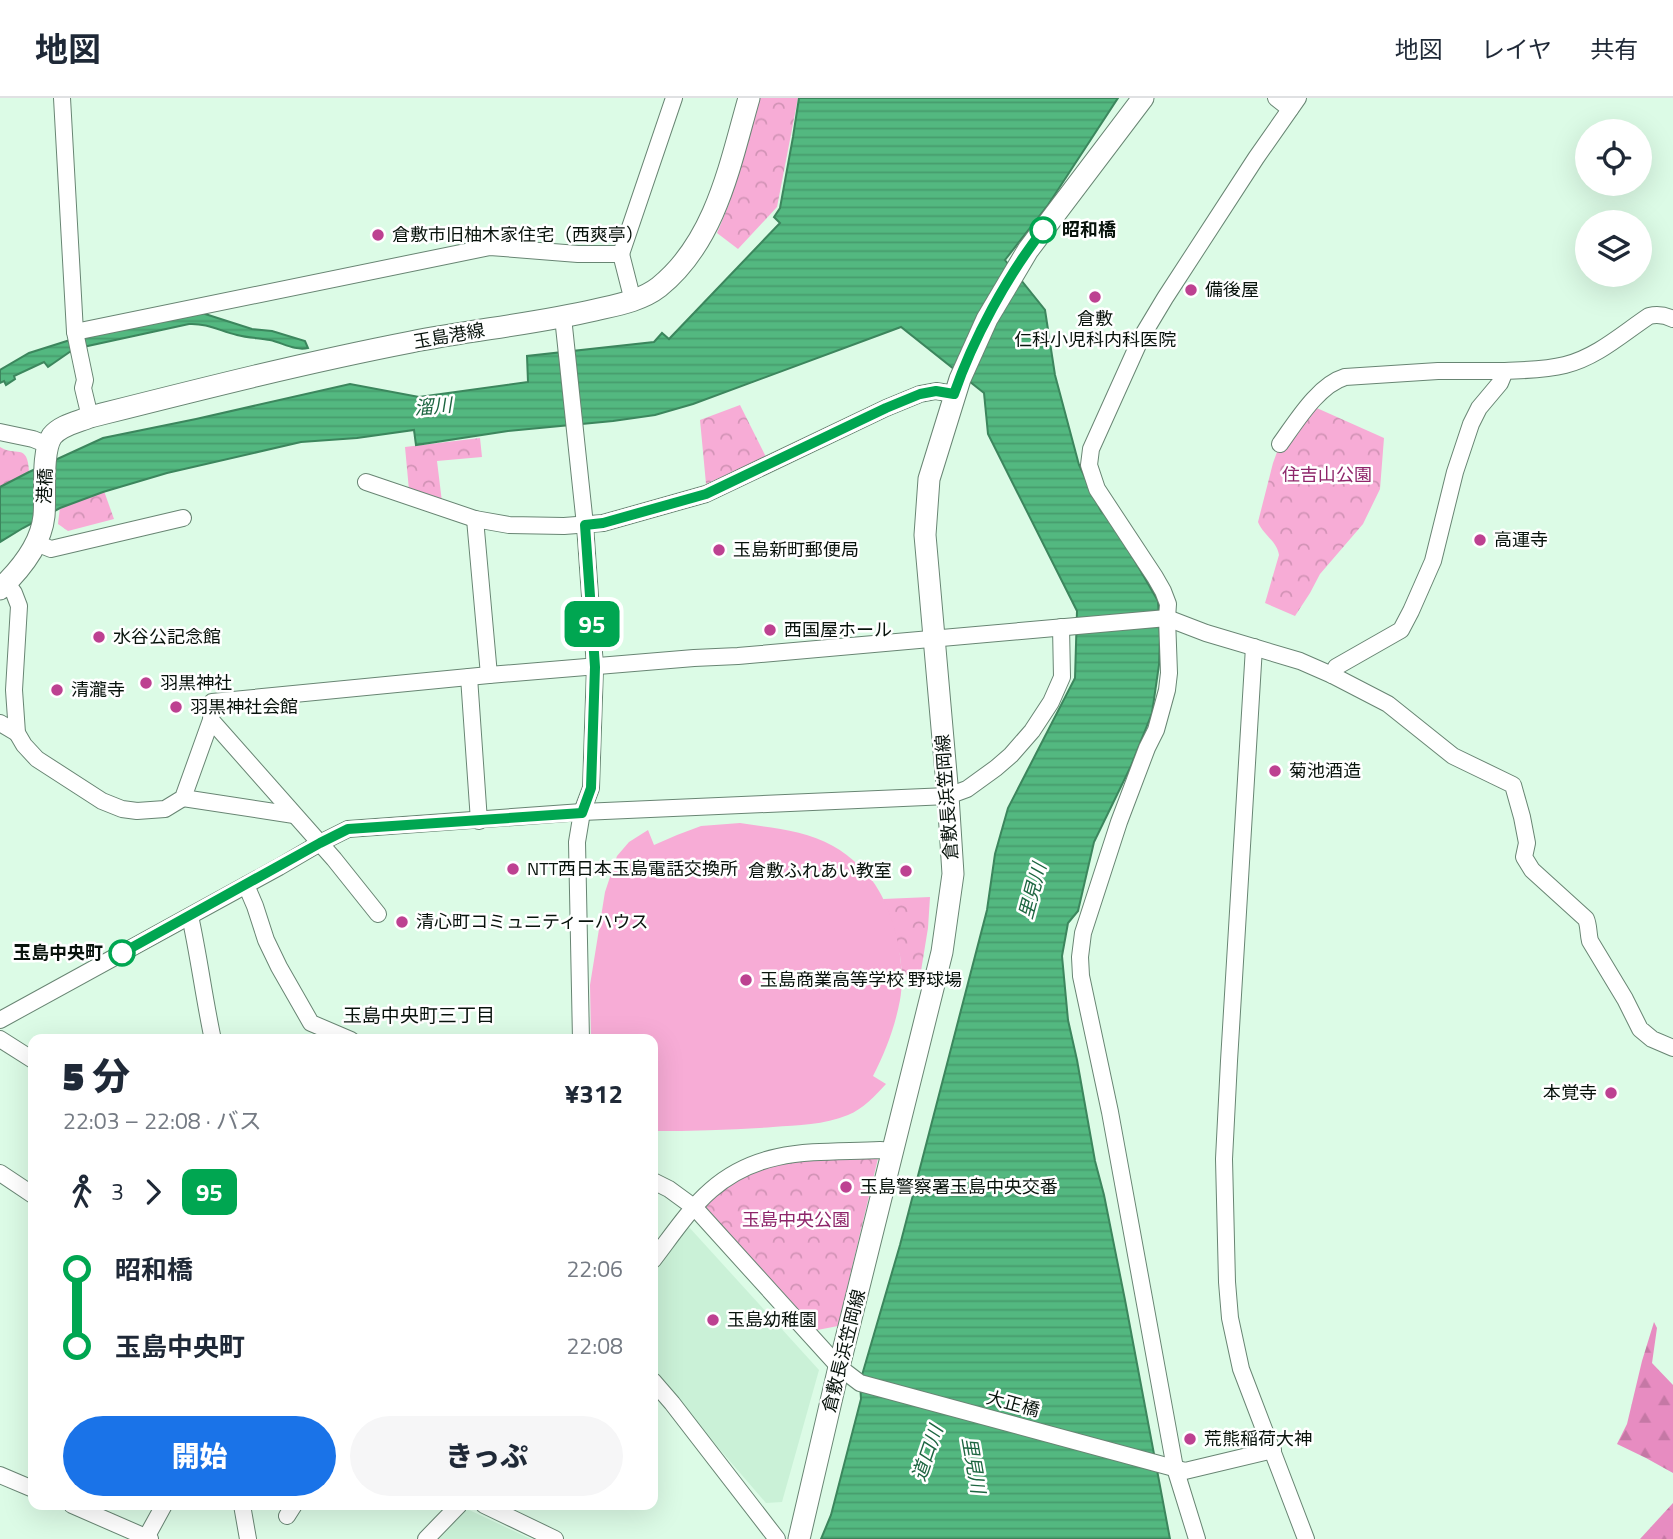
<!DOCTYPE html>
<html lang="ja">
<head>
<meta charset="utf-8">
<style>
  body { margin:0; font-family:"Titillium Web","Noto Sans JP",sans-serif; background:#f6f6f7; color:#1f2937; height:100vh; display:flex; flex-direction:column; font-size:26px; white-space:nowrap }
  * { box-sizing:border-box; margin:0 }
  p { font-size:23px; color:#747a83 }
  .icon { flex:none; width:38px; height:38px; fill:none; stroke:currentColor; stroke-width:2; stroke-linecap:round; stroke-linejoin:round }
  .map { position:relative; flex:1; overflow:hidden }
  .details { position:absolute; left:28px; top:936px; width:630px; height:476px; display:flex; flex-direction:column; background:#fff; border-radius:14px; box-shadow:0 7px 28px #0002 }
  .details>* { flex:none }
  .badge { padding:0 14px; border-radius:10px; font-size:24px; line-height:46px }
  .buttons { position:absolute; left:1575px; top:21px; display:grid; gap:14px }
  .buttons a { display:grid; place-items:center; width:77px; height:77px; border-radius:50%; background:#fff; box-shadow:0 7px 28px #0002; font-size:35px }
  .map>.badge { position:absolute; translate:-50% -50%; box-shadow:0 0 0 4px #fff }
  .legs { display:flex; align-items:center; gap:10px; height:77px; padding:0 35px; font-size:23px }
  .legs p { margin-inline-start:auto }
  .overview { display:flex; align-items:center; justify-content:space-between; height:119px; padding:0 35px }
  h1 { font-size:38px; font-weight:800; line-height:52px }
  .cta { display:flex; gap:14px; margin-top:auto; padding:14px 35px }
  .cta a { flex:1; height:80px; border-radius:42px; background:#1a73e8; color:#fff; font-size:28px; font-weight:800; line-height:80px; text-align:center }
  .cta a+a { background:#f6f6f7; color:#1f2937 }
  ul { padding:0 35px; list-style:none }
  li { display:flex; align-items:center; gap:24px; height:77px; font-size:26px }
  li i { display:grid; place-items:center; width:10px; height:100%; margin:0 9px; background:currentColor }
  li i::after { content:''; width:18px; height:18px; margin:-9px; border:5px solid; border-radius:50%; background:#fff }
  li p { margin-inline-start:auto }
  li:first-child i { background:linear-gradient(#0000 50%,currentColor 0) }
  li:last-child i { background:linear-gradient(currentColor 50%,#0000 0) }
  header { display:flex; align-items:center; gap:42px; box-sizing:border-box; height:98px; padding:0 35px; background:#fff; border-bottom:2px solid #e0e1e3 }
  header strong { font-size:33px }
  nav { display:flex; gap:38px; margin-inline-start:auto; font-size:24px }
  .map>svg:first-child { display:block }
  .built { fill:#caf1d7 }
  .forest { fill:url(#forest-firs) }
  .park { fill:url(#park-crowns) }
  .pitch { fill:#f7acd6 }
  .water { fill:url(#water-rules); stroke:#3c865d; stroke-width:2 }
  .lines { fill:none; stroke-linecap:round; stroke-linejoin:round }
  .minor-casing { stroke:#688573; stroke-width:18 }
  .major-casing { stroke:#688573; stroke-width:23 }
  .minor { stroke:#fff; stroke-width:16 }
  .major { stroke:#fff; stroke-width:21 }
  .line-1-casing { stroke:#fff; stroke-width:16 }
  .line-1 { stroke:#00a651; stroke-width:10 }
  .stop-1-dot { fill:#fff; stroke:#00a651; stroke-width:3.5 }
  .poi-dot { fill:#bd4191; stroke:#fff; stroke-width:2.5 }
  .labels { text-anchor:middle; stroke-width:5; stroke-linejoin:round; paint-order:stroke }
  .stop-label { font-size:18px; font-weight:bold; fill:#08130c; stroke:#fff; text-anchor:start }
  .poi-label { font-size:18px; fill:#08130c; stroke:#fff; text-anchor:start }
  .street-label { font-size:18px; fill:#08130c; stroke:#fff }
  .park-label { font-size:18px; fill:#8e256a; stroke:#fff }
  .water-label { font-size:19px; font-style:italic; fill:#1d6641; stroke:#fff }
  .neighbourhood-label { font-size:19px; fill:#08130c; stroke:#fff }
</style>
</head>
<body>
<header>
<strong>地図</strong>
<nav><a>地図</a><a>レイヤ</a><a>共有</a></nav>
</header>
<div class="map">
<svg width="1673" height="1441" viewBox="0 0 1673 1441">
  <defs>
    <pattern id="forest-firs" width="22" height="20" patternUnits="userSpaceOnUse" patternTransform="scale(1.75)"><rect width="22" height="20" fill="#e78cc1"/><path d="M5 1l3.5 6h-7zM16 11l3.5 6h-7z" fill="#c578a5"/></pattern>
    <pattern id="park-crowns" width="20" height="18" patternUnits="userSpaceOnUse" patternTransform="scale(1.75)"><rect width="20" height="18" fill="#f7acd6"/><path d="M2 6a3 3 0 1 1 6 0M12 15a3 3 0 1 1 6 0" fill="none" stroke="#d293b6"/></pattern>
    <pattern id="water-rules" width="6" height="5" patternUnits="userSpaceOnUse" patternTransform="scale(1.75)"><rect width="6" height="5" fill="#53b880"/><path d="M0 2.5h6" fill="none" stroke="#479d6d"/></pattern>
  </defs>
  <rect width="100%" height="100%" fill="#dcfbe6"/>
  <g class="built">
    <path d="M 688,1128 L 819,1272 L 782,1404 L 766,1405 L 653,1274 L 653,1172 Z"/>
    <path d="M 467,1411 L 531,1441 L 438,1441 Z"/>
  </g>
  <g class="forest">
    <path d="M 1654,1224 L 1657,1230 L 1652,1265 L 1673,1287 L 1673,1375 L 1646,1360 L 1617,1346 L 1627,1326 L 1642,1263 Z"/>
    <path d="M 1673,1405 L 1673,1441 L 1640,1441 Z"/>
  </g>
  <g class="park">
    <path d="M 759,0 L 798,0 L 777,109 L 738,151 L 717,135 L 729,106 Z"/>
    <path d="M 740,307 L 766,359 L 706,386 L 700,322 Z"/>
    <path d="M 1310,307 L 1384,340 L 1380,391 L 1363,426 L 1320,476 L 1310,495 L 1295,518 L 1265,505 L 1279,457 C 1277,443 1263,437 1258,424 L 1273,365 L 1280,346 Z"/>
    <path d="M 480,340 L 482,359 L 437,363 L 442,404 L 409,392 L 405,349 Z"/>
    <path d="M 0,349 C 15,359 28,344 29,374 L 0,389 Z"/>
    <path d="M 104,393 L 114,421 L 68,433 L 58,426 L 60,409 Z"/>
    <path d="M 930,799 L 928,830 L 920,879 L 902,876 L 900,858 L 883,801 Z"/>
    <path d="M 880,1052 L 838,1228 L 807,1234 L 695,1110 L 749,1066 Z"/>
  </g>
  <path class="pitch" d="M 740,725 C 772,730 805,732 833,748 C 851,758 869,775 879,793 C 896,822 906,869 900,902 C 895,929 885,955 873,978 L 886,986 C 875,998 863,1011 848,1017 C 824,1027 798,1027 773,1029 C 733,1032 693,1033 653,1033 L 653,942 L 591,941 L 590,887 L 605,794 L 617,758 L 629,744 L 648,732 L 654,747 L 677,737 L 701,728 Z"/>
  <g class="water">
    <path d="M 799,0 L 1118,0 L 1048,107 L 1005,162 L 1045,212 L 1055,277 L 1079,367 L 1101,413 L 1112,423 L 1158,503 L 1160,539 L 1159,567 L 1152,615 L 1131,668 L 1094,744 L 1078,813 L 1068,825 L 1062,858 L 1068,922 L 1077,962 L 1095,1063 L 1104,1097 L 1125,1202 L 1170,1441 L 821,1441 L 831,1417 L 861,1301 L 860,1284 L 900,1147 L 987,812 L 995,756 L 1008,710 L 1075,580 L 1077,513 L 988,336 L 984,295 L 901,229 L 693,306 L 655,317 L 613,323 L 508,333 L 416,347 L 414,332 L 357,340 L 301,344 L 167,375 L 103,394 L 60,410 L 23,430 L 0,444 L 0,389 L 29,374 L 103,340 L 196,321 L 350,286 L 419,299 L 528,284 L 527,258 L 654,244 L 662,235 L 669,241 L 780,125 L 774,119 L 780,110 L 793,39 Z"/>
    <path d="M 202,215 L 252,231 L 272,233 L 305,243 L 308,250 C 295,253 283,245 270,242 C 260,240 248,240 237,237 C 220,233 207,225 189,226 L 74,251 L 48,269 L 44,264 L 14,278 L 15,281 L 6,287 L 4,283 L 0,285 L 0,272 L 29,255 L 70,242 Z"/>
  </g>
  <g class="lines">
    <defs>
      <g id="minor">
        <path d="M 62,0 L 75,234 L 85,282 L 83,290 L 90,319"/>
        <path d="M 1276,0 L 1290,11"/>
        <path d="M 621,156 L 633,203"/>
        <path d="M 563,219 L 585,427 L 595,569 L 591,690 L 582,714 L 577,744 L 581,942"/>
        <path d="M 75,234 L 490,149 L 578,156 L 621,156 L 674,0"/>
        <path d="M 0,334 L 33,341 L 48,347"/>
        <path d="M 1280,346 C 1296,324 1318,287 1345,279 L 1438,273 L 1505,273"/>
        <path d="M 366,384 L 475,421 L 509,427 L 564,428 L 603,425 L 706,396 L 886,310 L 920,296 L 936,293 L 954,296"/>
        <path d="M 475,421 L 489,577"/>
        <path d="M 36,445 L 51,451 L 183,420"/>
        <path d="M 7,485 L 14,495 L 19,508 L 14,592 L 17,635 L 24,647 L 37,661 L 102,703 L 122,711 L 137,713 L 165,711 L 183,700 L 211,622 L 212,604 L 489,577 L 694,560 L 738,558 L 1167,520 L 1206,535 L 1300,563 L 1332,577 L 1388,606 L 1453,658 L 1513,687 L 1522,719 L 1527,745 L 1524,759 L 1532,772 L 1586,821 C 1589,828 1588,835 1590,843 L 1625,901 L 1640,931 L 1652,941 L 1673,950"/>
        <path d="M 1254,549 L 1229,963 L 1224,1061 L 1227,1184 L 1230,1220 L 1241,1271 L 1306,1441"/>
        <path d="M 1332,577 L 1336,569 L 1401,532 L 1411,513 L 1433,463 L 1455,374 L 1471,326 L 1479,310 L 1500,285 L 1505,273 C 1525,272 1545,272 1565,267 C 1597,259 1622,236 1649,218 C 1658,216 1665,217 1673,221"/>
        <path d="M 469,579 L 479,723"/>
        <path d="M 211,622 L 334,761 L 378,816"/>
        <path d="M 0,625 L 17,635"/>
        <path d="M 183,700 L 294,717"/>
        <path d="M 246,787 L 255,808 L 266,842 L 279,869 L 311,925 L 351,942"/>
        <path d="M 190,818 C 199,859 204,900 213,942"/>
        <path d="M 0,922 L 279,769 L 320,745 L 348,731 L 582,714 L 948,698 L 967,691 L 996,670 L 1011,657 L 1032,633 L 1051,604 L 1062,579 L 1061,529"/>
        <path d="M 0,941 L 33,962"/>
        <path d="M 0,1075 L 33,1097"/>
        <path d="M 653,1083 L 669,1091 L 695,1110 L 839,1269 L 860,1285 L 1185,1373 L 1273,1352"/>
        <path d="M 653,1162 C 670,1140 690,1110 711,1092 C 761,1048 818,1055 880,1052 L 894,1053"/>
        <path d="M 653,1283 L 672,1305 L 777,1441"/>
        <path d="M 0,1377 L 33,1391"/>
        <path d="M 72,1407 L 150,1441"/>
        <path d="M 242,1407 L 248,1441"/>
        <path d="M 484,1407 L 555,1441"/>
        <path d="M 287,1418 L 294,1407"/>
        <path d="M 147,1438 L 164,1407"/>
        <path d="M 426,1441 L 459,1407"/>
        <path d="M 1197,1441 L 1175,1370 L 1110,1014 L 1081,878 L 1080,859 L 1083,835 L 1119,724 L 1147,650 L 1156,632 L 1167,592 L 1169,575 L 1167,520 L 1168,506 L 1163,493 L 1155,479 L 1097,391 L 1089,367 L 1091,351 L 1141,240 L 1165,200 L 1256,60 L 1298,0"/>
      </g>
      <g id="major">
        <path d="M 0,491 C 20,472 41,447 44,418 C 46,398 41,354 52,338 C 61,327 78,324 90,319 C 197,292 303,265 411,244 C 472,232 534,226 595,212 C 617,207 641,203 659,189 C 716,143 730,66 749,0"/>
        <path d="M 799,1441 L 839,1269 L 942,854 L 953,776 L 948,698 L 925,437 L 929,381 L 960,281 L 987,221 L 1028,152 L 1143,0"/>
      </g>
    </defs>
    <use href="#minor" class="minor-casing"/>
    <use href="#major" class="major-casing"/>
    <use href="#minor" class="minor"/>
    <use href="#major" class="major"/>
  </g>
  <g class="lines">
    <defs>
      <path id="line-1" d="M 122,855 L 320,745 L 348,731 L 582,715 L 591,690 L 595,569 L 585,427 L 603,425 L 706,396 L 886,310 L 920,296 L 936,293 L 954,296 C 973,241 1007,178 1043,132"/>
    </defs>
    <use href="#line-1" class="line-1-casing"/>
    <use href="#line-1" class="line-1"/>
  </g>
  <g class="stop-1-dot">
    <circle cx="1043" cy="132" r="12"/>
    <circle cx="122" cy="855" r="12"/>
  </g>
  <g class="poi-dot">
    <circle cx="378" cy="137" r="7"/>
    <circle cx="1191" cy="192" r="7"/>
    <circle cx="1095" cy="199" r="7"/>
    <circle cx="1480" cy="442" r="7"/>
    <circle cx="719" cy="452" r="7"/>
    <circle cx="770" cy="532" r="7"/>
    <circle cx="99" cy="539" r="7"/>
    <circle cx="146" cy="585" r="7"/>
    <circle cx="57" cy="592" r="7"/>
    <circle cx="176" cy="609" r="7"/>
    <circle cx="1275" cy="673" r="7"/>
    <circle cx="513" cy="771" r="7"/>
    <circle cx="906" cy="773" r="7"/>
    <circle cx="402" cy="824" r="7"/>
    <circle cx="746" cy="882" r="7"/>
    <circle cx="1611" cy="995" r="7"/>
    <circle cx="846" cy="1089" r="7"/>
    <circle cx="713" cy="1222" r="7"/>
    <circle cx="1190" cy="1341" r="7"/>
  </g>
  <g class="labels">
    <g class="stop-label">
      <text x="1062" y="138">昭和橋</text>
      <text x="103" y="861" text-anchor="end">玉島中央町</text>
    </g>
    <g class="poi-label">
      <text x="392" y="143">倉敷市旧柚木家住宅（西爽亭）</text>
      <text x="1205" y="198">備後屋</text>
      <text x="1095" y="227" text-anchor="middle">倉敷<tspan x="1095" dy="21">仁科小児科内科医院</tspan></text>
      <text x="1494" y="448">高運寺</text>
      <text x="733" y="458">玉島新町郵便局</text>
      <text x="784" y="538">西国屋ホール</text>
      <text x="113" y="545">水谷公記念館</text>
      <text x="160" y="591">羽黒神社</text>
      <text x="71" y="598">清瀧寺</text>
      <text x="190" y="615">羽黒神社会館</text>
      <text x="1289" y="679">菊池酒造</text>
      <text x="527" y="777">NTT西日本玉島電話交換所</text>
      <text x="892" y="779" text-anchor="end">倉敷ふれあい教室</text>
      <text x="416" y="830">清心町コミュニティーハウス</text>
      <text x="760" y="888">玉島商業高等学校 野球場</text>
      <text x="1597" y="1001" text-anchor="end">本覚寺</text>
      <text x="860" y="1095">玉島警察署玉島中央交番</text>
      <text x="727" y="1228">玉島幼稚園</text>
      <text x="1204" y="1347">荒熊稲荷大神</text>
    </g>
    <g class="street-label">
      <text transform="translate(449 238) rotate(-10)" y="6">玉島港線</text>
      <text transform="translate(45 388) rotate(-88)" y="6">港橋</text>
      <text transform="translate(947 699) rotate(-94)" y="6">倉敷長浜笠岡線</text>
      <text transform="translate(844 1253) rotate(-76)" y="6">倉敷長浜笠岡線</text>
      <text transform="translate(1013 1306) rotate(15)" y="6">大正橋</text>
    </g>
    <g class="park-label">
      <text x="1327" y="383">住吉山公園</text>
      <text x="796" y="1128">玉島中央公園</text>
    </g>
    <g class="water-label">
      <text transform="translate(433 308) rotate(-5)" y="7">溜川</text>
      <text transform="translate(1032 793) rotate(-75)" y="7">里見川</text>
      <text transform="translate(927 1355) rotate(-71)" y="7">道口川</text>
      <text transform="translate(974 1367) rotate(80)" y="7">里見川</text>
    </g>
    <g class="neighbourhood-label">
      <text x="419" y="924">玉島中央町三丁目</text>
    </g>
  </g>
</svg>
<div class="buttons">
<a><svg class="icon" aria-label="locate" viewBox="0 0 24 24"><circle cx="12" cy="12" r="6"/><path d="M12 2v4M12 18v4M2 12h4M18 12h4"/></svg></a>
<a><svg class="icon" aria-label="layers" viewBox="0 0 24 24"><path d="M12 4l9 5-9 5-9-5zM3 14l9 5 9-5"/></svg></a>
</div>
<b class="badge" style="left:592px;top:526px;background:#00a651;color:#fff">95</b>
<section class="details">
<div class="overview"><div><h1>5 分</h1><p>22:03 – 22:08 · バス</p></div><b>¥312</b></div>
<div class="legs"><svg class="icon" aria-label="walk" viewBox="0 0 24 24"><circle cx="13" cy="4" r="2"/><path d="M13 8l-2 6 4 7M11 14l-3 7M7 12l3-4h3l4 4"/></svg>3<svg class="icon" aria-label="forward" viewBox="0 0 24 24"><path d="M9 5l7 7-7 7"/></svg><b class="badge" style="background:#00a651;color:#fff">95</b></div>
<ul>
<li><i style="color:#00a651"></i><b>昭和橋</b><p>22:06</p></li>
<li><i style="color:#00a651"></i><b>玉島中央町</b><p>22:08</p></li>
</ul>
<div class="cta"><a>開始</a><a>きっぷ</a></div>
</section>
</div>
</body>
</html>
